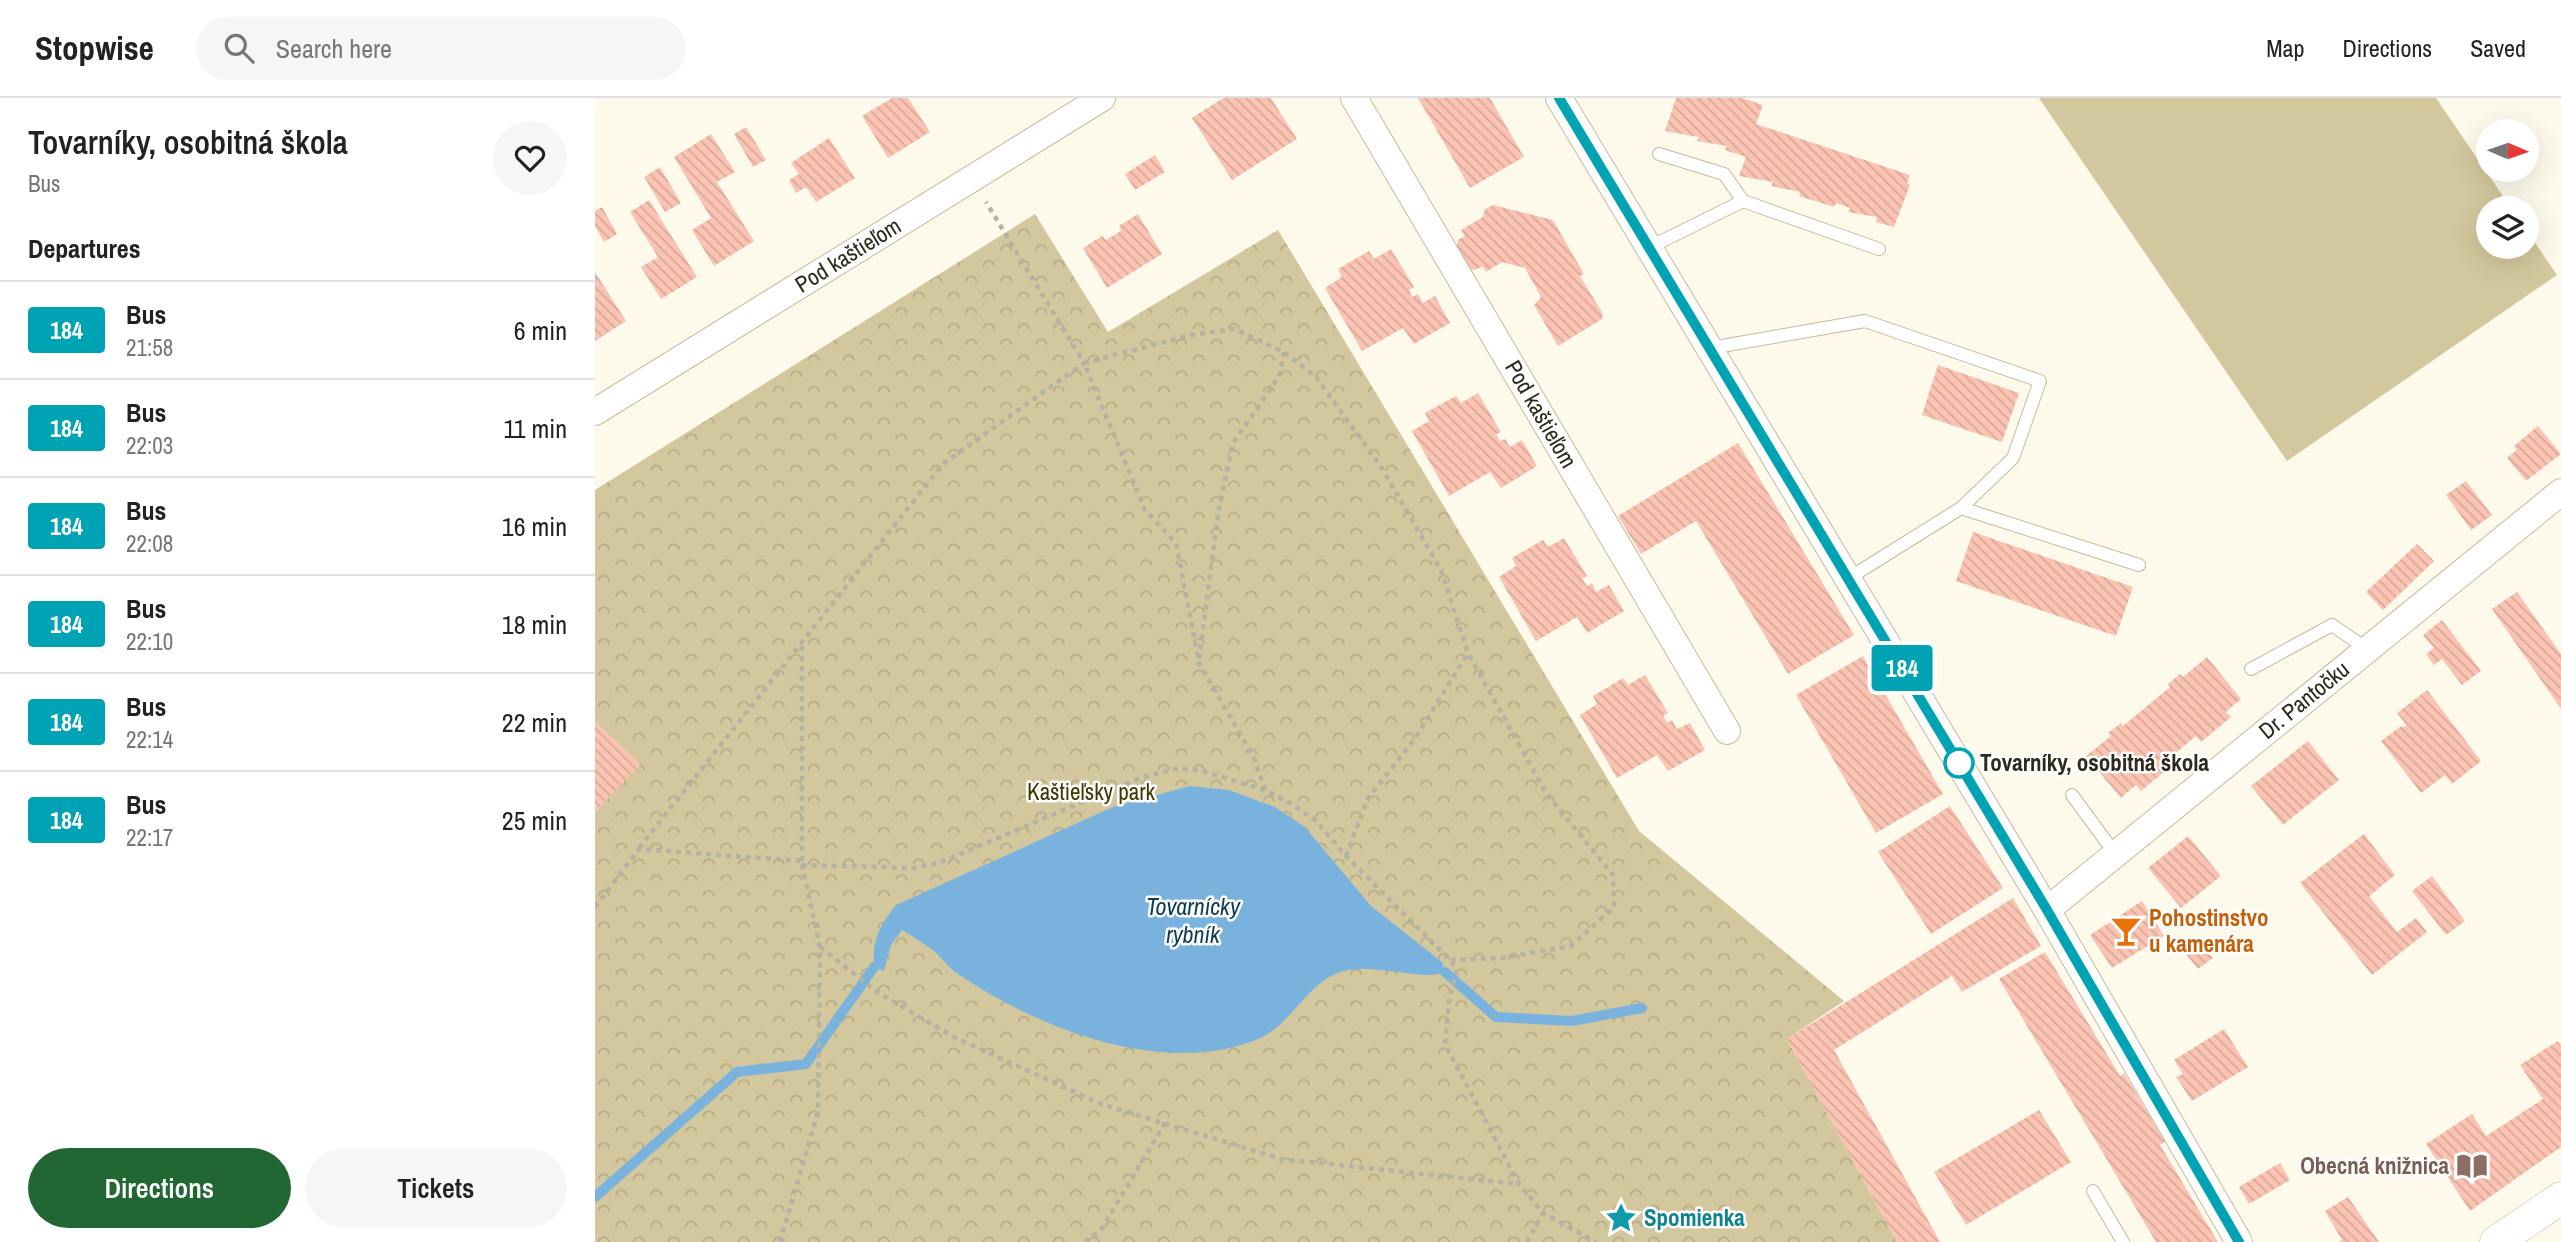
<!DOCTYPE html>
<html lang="en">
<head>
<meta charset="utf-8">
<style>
  body { margin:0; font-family:"Archivo Narrow",sans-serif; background:#f6f6f6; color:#222; height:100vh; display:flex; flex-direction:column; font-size:26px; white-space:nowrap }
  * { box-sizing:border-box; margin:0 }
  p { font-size:23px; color:#767676 }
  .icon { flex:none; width:38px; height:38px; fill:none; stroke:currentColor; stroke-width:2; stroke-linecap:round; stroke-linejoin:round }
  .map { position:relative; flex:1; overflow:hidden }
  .side { display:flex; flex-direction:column; background:#fff; width:595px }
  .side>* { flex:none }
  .badge { padding:0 14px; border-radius:5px; font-size:24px; line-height:46px }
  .needle { width:46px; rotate:92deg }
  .tools { position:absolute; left:1881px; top:21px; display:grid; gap:14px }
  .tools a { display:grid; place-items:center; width:63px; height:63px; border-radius:50%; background:#fff; box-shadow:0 7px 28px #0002; font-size:35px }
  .map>.badge { position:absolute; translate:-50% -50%; box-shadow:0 0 0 4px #fff }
  h2 { padding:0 28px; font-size:26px; line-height:63px }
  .round { display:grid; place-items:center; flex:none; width:74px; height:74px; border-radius:37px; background:#f6f6f6 }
  .summary { display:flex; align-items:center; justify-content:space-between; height:119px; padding:0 28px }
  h1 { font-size:33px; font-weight:600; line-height:52px }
  .button { display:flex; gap:14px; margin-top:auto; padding:14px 28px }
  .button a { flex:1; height:80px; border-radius:42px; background:#206734; color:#fff; font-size:28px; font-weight:600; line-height:80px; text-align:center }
  .button a+a { background:#f6f6f6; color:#222 }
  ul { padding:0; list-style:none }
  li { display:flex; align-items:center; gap:21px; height:98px; padding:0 28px; border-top:2px solid #e0e0e0 }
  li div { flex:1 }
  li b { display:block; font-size:26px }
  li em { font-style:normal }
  li .badge { min-width:77px; font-weight:700; text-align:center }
  header { display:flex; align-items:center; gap:42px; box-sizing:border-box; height:98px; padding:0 35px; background:#fff; border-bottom:2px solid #e0e0e0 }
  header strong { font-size:33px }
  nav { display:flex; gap:38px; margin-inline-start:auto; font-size:24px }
  .search { width:490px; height:63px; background:#f6f6f6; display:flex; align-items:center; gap:18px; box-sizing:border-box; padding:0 24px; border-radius:38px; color:#767676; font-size:26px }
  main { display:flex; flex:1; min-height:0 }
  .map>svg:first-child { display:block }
  .park { fill:url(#park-crowns) }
  .garden { fill:#d3c79d }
  .water { fill:#79b3dd }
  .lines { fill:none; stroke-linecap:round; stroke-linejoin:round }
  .stream { stroke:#79b3dd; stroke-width:10 }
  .building { fill:url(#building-back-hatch) }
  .service-casing { stroke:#c5bb9b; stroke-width:14 }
  .minor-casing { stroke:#c5bb9b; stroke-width:28 }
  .tertiary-casing { stroke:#c5bb9b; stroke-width:33 }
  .path { stroke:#b5b2a4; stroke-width:4.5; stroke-dasharray:5 5; stroke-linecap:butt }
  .service { stroke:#fff; stroke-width:12 }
  .minor { stroke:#fff; stroke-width:26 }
  .tertiary { stroke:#fff; stroke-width:32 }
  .line-casing { stroke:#fff; stroke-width:16 }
  .line { stroke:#00a3b4; stroke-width:10 }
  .stop-dot { fill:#fff; stroke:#00a3b4; stroke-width:3.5 }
  .labels { text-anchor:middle; stroke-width:5; stroke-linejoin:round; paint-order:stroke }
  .street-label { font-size:23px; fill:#2d291d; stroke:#fff }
  .stop-label { font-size:23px; font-weight:bold; fill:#2d291d; stroke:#fff; text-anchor:start }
  .park-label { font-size:23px; fill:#433600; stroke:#fff }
  .food-label { font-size:23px; font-weight:bold; fill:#c56008; stroke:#fff; text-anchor:start }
  .education-label { font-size:23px; font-weight:bold; fill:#785e54; stroke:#fff; text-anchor:end }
  .culture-label { font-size:23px; font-weight:bold; fill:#0d838f; stroke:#fff; text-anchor:start }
  .water-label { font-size:24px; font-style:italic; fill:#0d3c58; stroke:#fff }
</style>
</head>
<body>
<header>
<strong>Stopwise</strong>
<div class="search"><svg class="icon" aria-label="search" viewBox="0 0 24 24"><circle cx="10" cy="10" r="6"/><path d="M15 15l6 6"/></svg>Search here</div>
<nav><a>Map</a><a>Directions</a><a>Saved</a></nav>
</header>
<main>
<section class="side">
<div class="summary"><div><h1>Tovarníky, osobitná škola</h1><p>Bus</p></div><a class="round"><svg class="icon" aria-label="heart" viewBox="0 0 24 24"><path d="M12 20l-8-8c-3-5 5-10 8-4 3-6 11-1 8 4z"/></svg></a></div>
<h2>Departures</h2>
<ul>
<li><span class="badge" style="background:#00a3b4;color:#fff">184</span><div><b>Bus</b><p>21:58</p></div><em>6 min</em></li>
<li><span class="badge" style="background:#00a3b4;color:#fff">184</span><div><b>Bus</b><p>22:03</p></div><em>11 min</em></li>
<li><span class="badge" style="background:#00a3b4;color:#fff">184</span><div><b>Bus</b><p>22:08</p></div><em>16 min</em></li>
<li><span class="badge" style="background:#00a3b4;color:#fff">184</span><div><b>Bus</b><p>22:10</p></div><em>18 min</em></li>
<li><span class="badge" style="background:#00a3b4;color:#fff">184</span><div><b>Bus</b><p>22:14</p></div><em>22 min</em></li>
<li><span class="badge" style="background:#00a3b4;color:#fff">184</span><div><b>Bus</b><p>22:17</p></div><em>25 min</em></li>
</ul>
<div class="button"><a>Directions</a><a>Tickets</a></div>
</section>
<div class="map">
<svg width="1966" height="1144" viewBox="0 0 1966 1144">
  <defs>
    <pattern id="park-crowns" width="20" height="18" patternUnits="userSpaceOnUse" patternTransform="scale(1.75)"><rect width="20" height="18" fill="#d3c79d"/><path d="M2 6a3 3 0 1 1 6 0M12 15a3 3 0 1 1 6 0" fill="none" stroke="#b5ab87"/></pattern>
    <pattern id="building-back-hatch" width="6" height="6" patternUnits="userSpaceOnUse" patternTransform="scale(1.75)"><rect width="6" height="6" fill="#fbc3b2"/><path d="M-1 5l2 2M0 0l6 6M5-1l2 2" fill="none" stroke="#d7a899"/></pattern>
  </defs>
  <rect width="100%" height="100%" fill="#fdfaec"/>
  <path class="park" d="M 440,116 L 513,234 L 683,132 L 1044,733 L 1249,903 L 1192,941 L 1302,1144 L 0,1144 L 0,714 L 45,666 L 0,624 L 0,392 Z"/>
  <path class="garden" d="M 1444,0 L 1841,0 L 1916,110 L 1894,110 L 1894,149 L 1932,149 L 1932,133 L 1962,177 L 1692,363 Z"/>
  <path class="water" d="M 595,688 L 634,692 L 680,709 L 710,729 L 776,808 L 847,864 L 850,874 C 830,885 774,861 740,876 C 709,890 695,928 663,941 C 570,980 445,931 366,878 C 355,872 348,861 339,853 C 329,845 318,839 307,832 L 296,847 L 289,873 L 279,869 C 277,842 284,828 301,807 L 518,709 Z"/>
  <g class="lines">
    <g class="stream">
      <path d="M 850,874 L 901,919 L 977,923 L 1047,910"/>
      <path d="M 0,1099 L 142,974 L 211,966 L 279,869"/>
    </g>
  </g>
  <g class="building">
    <path d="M 297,0 L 313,0 L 335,34 L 293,60 L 267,18 Z"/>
    <path d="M 628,0 L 676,0 L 702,41 L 637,82 L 597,20 Z"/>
    <path d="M 823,0 L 895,0 L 929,59 L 875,90 Z"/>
    <path d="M 1081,0 L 1147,0 L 1168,7 L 1161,26 L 1315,77 L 1312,86 L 1315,87 L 1299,129 L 1281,124 L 1282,119 L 1253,114 L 1255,110 L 1241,105 L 1239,109 L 1204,98 L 1205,94 L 1176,88 L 1178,84 L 1144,78 L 1151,59 L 1130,52 L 1132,48 L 1102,43 L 1104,39 L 1070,33 Z"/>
    <path d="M 151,29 L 171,62 L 158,69 L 139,36 Z"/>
    <path d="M 116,36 L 140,74 L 122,84 L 159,143 L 119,168 L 97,132 L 116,120 L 79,59 Z"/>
    <path d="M 234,40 L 260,80 L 221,104 L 211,89 L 201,95 L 194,82 L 204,76 L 196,65 Z"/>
    <path d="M 560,57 L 570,74 L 540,92 L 530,76 Z"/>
    <path d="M 65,69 L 86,105 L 70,114 L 49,79 Z"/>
    <path d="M 54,102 L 102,179 L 66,201 L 46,169 L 63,159 L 35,114 Z"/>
    <path d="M 898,107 L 958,122 L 989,176 L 985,178 L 1008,216 L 1007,221 L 963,248 L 939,207 L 946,199 L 930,170 L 907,164 L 891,174 L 888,168 L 880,172 L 874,171 L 861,150 L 863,142 L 870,138 L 866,132 L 888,119 L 890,111 Z"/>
    <path d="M 7,109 L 22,136 L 9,144 L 0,128 L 0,113 Z"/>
    <path d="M 543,116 L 567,156 L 512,190 L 488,150 L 507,138 L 511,142 L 526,133 L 524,128 Z"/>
    <path d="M 796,151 L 819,189 L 814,192 L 817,199 L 823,196 L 828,205 L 840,198 L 855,225 L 819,246 L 808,230 L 767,253 L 730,190 L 747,179 L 743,171 L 774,153 L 779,161 Z"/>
    <path d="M 0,174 L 31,223 L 0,243 Z"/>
    <path d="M 1343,267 L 1424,295 L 1407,344 L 1327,317 Z"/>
    <path d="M 883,295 L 906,334 L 901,336 L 905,343 L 910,341 L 915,349 L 927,342 L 942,368 L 906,390 L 895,374 L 854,398 L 817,333 L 834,323 L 830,315 L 861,298 L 866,305 Z"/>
    <path d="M 1943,328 L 1966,356 L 1931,383 L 1912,360 L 1922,352 L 1919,348 Z"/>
    <path d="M 1143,345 L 1259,537 L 1193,576 L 1101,423 L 1046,456 L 1023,418 Z"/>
    <path d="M 1871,383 L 1897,417 L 1876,432 L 1851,397 Z"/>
    <path d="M 1378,434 L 1538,489 L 1521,538 L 1361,483 Z"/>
    <path d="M 969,440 L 992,478 L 987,481 L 992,488 L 997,485 L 1001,494 L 1014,487 L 1029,513 L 992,535 L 982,519 L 941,543 L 904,479 L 921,468 L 917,460 L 948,442 L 953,449 Z"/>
    <path d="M 1822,446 L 1839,463 L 1788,512 L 1771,494 Z"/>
    <path d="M 1922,494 L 1966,556 L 1966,611 L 1897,511 Z"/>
    <path d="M 1847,522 L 1886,573 L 1867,587 L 1847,561 L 1839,567 L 1831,556 L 1839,550 L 1828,537 Z"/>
    <path d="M 1268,558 L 1348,696 L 1281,735 L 1201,597 Z"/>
    <path d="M 1612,559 L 1646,601 L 1631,614 L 1636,619 L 1606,644 L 1601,638 L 1572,662 L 1576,668 L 1546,693 L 1541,687 L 1526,700 L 1491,658 L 1516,638 L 1513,635 L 1526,625 L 1528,628 L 1575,589 L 1573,586 L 1585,576 L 1588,579 Z"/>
    <path d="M 1050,577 L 1073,615 L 1068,618 L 1073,625 L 1077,622 L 1082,631 L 1095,625 L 1110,652 L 1073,673 L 1062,657 L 1022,680 L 985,617 L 1002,606 L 998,598 L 1028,580 L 1033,587 Z"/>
    <path d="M 1832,592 L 1886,663 L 1857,686 L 1850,677 L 1826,695 L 1786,643 L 1805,629 L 1812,628 L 1802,615 Z"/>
    <path d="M 0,624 L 46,666 L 0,714 Z"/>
    <path d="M 1713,643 L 1744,682 L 1688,727 L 1656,688 Z"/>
    <path d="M 1355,708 L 1408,790 L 1336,836 L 1283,754 Z"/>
    <path d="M 1769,736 L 1800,777 L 1774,798 L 1802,834 L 1821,820 L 1832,834 L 1777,877 L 1705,785 Z"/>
    <path d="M 1593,738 L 1626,778 L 1586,810 L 1553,770 Z"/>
    <path d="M 1837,778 L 1870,823 L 1851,837 L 1817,793 Z"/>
    <path d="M 1418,800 L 1446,848 L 1367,894 L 1357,878 L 1239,952 L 1345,1144 L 1302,1144 L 1192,941 Z"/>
    <path d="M 1547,803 L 1569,838 L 1517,870 L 1495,837 Z"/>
    <path d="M 1601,839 L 1618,860 L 1603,871 L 1586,850 Z"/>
    <path d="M 1450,854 L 1525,978 L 1529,975 L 1570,1044 L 1565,1047 L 1623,1144 L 1561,1144 L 1404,881 Z"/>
    <path d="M 1629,931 L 1653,969 L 1597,1003 L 1581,979 L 1588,976 L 1579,962 Z"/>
    <path d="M 1963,943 L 1966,948 L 1966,1049 L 1875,1113 L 1831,1046 L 1877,1016 L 1891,1038 L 1948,1001 L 1925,967 Z"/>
    <path d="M 1444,1012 L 1476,1064 L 1371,1127 L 1339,1074 Z"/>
    <path d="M 1685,1065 L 1695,1082 L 1654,1106 L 1644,1089 Z"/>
    <path d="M 1753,1099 L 1784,1144 L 1744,1144 L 1747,1142 L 1730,1113 Z"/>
  </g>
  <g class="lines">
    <defs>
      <g id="service">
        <path d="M 1148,103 L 1284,151"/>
        <path d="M 1055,149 L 1148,103 L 1129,76 L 1064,56"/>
        <path d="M 1115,250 L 1270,223 L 1445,283 L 1418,360 L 1366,410 L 1254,480"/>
        <path d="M 1366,410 L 1544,467"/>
        <path d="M 1656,571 L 1737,527 L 1772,551"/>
        <path d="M 1477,697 L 1521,757"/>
        <path d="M 1498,1093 L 1528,1144"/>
      </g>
      <g id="minor">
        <path d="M 759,0 L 1132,633"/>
        <path d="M 964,0 L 1452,812 L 1644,1144"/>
        <path d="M 0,314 L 507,0"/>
        <path d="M 1452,812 L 1966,394"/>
      </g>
      <path id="tertiary" d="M 1901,1144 L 1966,1100"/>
    </defs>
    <use href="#service" class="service-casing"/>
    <use href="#minor" class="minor-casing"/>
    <use href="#tertiary" class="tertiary-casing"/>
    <g class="path">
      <path d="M 604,561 L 624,410 L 638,345 L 684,279 L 689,254"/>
      <path d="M 670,692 L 658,658 L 604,565 L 581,445 L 550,412 L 489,265 L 596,237 L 639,231 L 689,254 L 721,279 L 785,367 L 846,472 L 873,555 L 951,695 L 1018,777 L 1019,809 L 976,848 L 907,860 L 855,862"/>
      <path d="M 44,750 L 348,366 L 489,265 L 391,104"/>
      <path d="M 751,758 L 773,700 L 819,642 L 873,555"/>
      <path d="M 207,763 L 207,545"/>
      <path d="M 0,809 L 44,751 L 207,763 L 207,767 L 320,770 L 346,764 L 545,680 L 580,671 L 604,672 L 670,692 L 697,706 L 721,723 L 751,758 L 855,862 L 862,872 L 854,903 L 850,946 L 924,1086 L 948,1115 L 1001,1144"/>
      <path d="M 225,849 L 282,894 L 359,939 L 506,1006 L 686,1061 L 924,1086"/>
      <path d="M 185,1144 L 223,1014 L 225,849 L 207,767"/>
      <path d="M 490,1144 L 506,1132 L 570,1025"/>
      <path d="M 932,1144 L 948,1115"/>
    </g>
    <use href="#service" class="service"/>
    <use href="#minor" class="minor"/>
    <use href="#tertiary" class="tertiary"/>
  </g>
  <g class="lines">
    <defs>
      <path id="line" d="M 964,0 L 1452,812 L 1644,1144"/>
    </defs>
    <use href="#line" class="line-casing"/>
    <use href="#line" class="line"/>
  </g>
  <defs>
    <symbol id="bar-bare" viewBox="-9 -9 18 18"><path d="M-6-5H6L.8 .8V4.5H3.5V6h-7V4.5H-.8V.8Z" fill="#e8710a" stroke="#fff" stroke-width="2.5" paint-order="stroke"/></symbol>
    <symbol id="library-bare" viewBox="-9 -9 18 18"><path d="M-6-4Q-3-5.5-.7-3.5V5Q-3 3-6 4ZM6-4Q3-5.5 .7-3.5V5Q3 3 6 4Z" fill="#8d6e63" stroke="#fff" stroke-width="2.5" paint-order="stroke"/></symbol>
    <symbol id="sight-bare" viewBox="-9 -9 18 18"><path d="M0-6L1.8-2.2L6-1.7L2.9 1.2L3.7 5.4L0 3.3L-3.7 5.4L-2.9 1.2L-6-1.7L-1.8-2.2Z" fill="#0f9aa8" stroke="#fff" stroke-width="2.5" paint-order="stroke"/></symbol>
  </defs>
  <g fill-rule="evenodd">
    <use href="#bar-bare" x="1509" y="811" width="44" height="44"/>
    <use href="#library-bare" x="1855" y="1046" width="44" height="44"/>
    <use href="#sight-bare" x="1004" y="1098" width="44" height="44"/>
  </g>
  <circle class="stop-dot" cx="1364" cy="665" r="14"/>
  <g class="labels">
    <g class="street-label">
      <text transform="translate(253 157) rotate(-32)" y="8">Pod kaštieľom</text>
      <text transform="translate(946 316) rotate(60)" y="8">Pod kaštieľom</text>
      <text transform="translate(1709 602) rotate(-39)" y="8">Dr. Pantočku</text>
    </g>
    <g class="stop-label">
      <text x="1385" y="673">Tovarníky, osobitná škola</text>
    </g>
    <g class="park-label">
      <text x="496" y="702">Kaštieľsky park</text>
    </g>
    <g class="food-label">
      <text x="1554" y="828">Pohostinstvo<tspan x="1554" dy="26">u kamenára</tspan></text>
    </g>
    <g class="education-label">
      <text x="1854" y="1076">Obecná knižnica</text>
    </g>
    <g class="culture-label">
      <text x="1049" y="1128">Spomienka</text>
    </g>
    <g class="water-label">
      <text x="598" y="817">Tovarnícky<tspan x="598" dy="28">rybník</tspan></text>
    </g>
  </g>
</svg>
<div class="tools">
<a><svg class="needle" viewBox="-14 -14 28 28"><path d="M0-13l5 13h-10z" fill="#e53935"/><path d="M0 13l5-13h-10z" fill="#767676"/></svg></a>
<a><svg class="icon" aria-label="layers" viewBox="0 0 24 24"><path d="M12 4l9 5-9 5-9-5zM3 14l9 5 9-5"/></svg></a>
</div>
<b class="badge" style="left:1307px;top:570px;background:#00a3b4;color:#fff">184</b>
</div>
</main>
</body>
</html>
